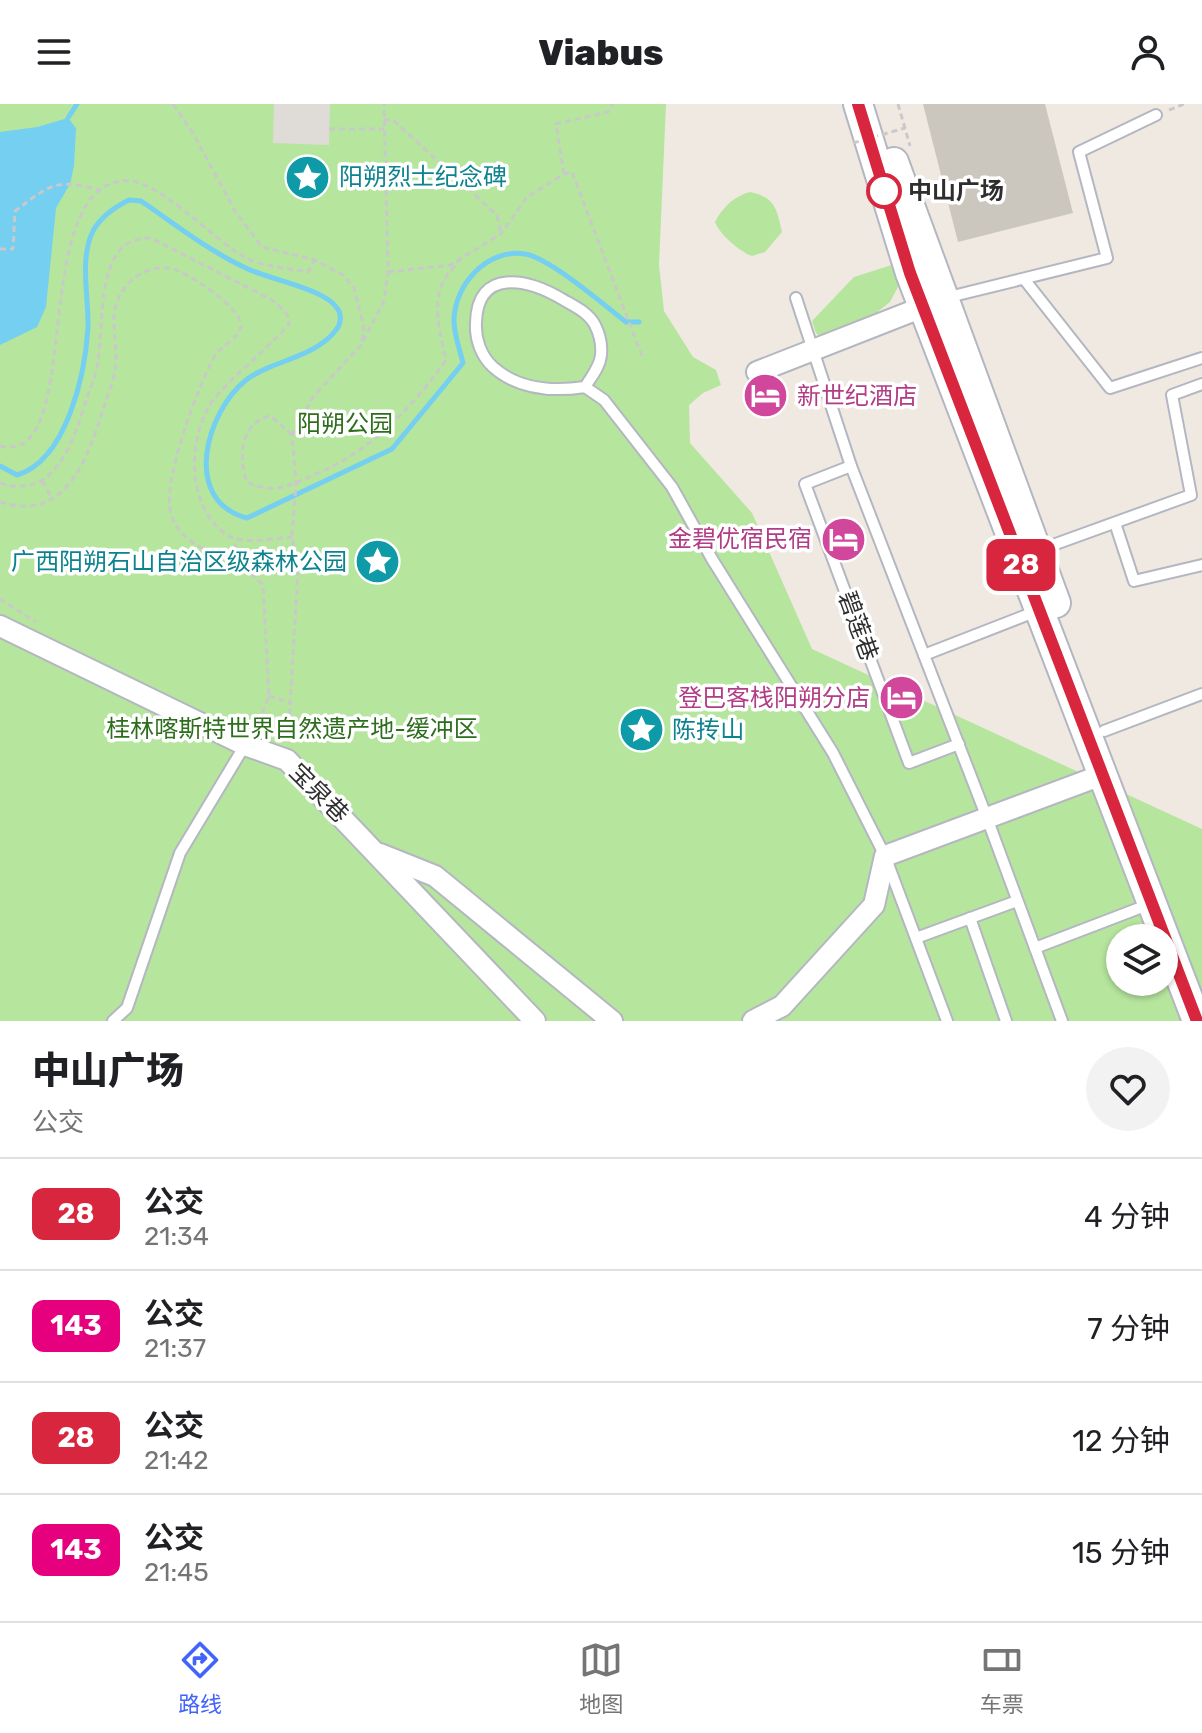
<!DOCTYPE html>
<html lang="zh">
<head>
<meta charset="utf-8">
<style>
  body { margin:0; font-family:Rubik,"Noto Sans SC",sans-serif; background:#f2f2f2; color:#202124; height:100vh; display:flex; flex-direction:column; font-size:30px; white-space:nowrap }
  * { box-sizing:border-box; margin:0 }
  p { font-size:26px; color:#757577 }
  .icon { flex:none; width:44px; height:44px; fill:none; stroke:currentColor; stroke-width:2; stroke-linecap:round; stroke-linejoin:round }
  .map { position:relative; height:917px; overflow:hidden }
  .panel { display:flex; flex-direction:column; background:#fff; flex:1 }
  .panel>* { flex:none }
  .badge { padding:0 16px; border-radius:12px; font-size:28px; line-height:52px }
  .tools { position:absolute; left:1106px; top:820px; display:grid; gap:16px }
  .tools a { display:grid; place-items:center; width:72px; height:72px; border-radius:50%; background:#fff; box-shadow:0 2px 6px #0004; font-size:40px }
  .map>.badge { position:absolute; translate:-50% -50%; box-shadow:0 0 0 4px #fff }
  .round { display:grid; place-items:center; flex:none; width:84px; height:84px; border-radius:42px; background:#f2f2f2 }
  .summary { display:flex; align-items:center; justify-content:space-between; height:136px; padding:0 32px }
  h1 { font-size:38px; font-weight:800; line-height:60px }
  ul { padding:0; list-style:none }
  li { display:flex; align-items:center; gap:24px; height:112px; padding:0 32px; border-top:2px solid #e0e0e0 }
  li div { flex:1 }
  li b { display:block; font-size:30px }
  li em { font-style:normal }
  li .badge { min-width:88px; font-weight:700; text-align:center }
  header { display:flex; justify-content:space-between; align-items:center; height:104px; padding:0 32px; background:#fff; font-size:36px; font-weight:800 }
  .dock { display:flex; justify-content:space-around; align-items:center; height:112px; border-top:2px solid #e0e0e0; background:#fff; font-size:22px; color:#757577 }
  .dock a { display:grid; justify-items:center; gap:4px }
  .dock .active { color:#4264fb }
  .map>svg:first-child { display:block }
  .green { fill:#b6e59e; fill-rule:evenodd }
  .plaza { fill:#dfdcd8 }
  .water { fill:#75cff0 }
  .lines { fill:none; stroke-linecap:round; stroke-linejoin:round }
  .stream { stroke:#75cff0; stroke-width:5 }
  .building { fill:#cbc7bf }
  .lane-casing { stroke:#b4b7c1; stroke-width:14 }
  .street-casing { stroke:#b4b7c1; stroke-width:24 }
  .secondary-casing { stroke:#b4b7c1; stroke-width:32 }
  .path { stroke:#c9c9c9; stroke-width:3; stroke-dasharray:6 4; stroke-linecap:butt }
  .lane { stroke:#fff; stroke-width:10 }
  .street { stroke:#fff; stroke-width:20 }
  .secondary { stroke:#fff; stroke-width:28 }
  .path-bridge { stroke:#c9c9c9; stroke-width:3; stroke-dasharray:6 4; stroke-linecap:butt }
  .line-casing { stroke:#fff; stroke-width:18 }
  .line { stroke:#d7263d; stroke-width:12 }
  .stop-dot { fill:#fff; stroke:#d7263d; stroke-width:4 }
  .labels { text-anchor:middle; stroke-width:7; stroke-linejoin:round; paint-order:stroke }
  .culture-label { font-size:24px; fill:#0d838f; stroke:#fff; text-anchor:start }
  .stop-label { font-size:24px; font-weight:bold; fill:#2e2e2e; stroke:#fff; text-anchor:start }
  .hotel-label { font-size:24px; fill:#b23c85; stroke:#fff; text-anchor:end }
  .park-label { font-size:24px; fill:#2c6e1b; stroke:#fff }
  .street-label { font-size:24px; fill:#2e2e2e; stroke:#fff }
</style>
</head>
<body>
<header><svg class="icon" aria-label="menu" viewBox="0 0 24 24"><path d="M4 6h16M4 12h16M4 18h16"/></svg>Viabus<svg class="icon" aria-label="person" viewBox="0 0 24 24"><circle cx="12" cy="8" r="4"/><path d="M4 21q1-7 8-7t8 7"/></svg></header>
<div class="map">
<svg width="1202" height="917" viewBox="0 0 1202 917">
  <rect width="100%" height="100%" fill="#efe9e1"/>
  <g class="green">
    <path d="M 0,0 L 666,0 L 659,161 L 664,207 L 693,253 L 716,266 L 721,281 L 703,289 L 689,301 L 690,339 L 752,409 L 812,545 L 1202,725 L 1202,917 L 0,917 ZM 1120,834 L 1164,834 L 1164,878 L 1120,878 Z"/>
    <path d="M 750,88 C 775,93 777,105 782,128 L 765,148 L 752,152 C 739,147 720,131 715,118 C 722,104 734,92 750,88 Z"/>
    <path d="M 898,159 L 902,175 L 890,198 L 857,224 L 822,234 L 816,229 L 812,217 L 854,173 Z"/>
  </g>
  <path class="plaza" d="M 274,0 L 330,0 L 329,41 L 273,39 Z"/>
  <path class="water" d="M 68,14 L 76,24 L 74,62 L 70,80 L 56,104 L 46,203 L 37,223 L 0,241 L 0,28 L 37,23 Z"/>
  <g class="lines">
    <g class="stream">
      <path d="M 68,14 L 77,0"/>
      <path d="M 0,362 L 17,371 C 67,356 85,270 88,224 C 89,194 79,155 93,127 C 101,112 115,103 129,96 L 141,97 C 175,120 210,148 248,165 C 269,175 325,185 337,204 C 342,210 341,220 336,226 C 315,254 270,257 246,276 C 206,308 181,397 247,414 L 392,345 L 463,259 C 460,246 454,231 454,217 C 454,181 487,144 525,150 C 550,154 604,201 626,218 L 639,218"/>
    </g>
  </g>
  <path class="building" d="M 923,0 L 1045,0 L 1073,109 L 958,138 Z"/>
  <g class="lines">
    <defs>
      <g id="lane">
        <path d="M 1024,175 L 1110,284 L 1202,254"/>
        <path d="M 796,194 L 851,362 L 987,714 L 1062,917"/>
        <path d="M 945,194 L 1107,154 L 1079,48 L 1156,11"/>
        <path d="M 585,283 C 591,273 600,263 601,251 C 602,241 599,229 595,221 C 588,208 574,202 562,195 C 528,175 477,163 476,219 C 475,235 481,252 493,263 C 519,286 552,288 585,283 L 604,296 L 672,383 L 712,455 L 833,649 L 885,752 L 947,917"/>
        <path d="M 851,362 L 805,380 L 909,659 L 959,640"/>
        <path d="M 1115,419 L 1134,477 L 1202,461"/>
        <path d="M 1039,446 L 1191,391 L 1172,291 L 1202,280"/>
        <path d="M 924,551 L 1037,507"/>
        <path d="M 1104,627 L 1202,590"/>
        <path d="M 970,814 L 1006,917"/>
        <path d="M 916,834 L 1017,797"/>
        <path d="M 1035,844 L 1150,800"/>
        <path d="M 113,917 L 127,904 L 180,749 L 245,641"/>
      </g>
      <g id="street">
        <path d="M 757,268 L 923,203"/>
        <path d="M 0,522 L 245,641 L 287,656 L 535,917"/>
        <path d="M 380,750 L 435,772 L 612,917"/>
        <path d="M 753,917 L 782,902 L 874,801 L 885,752 L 1102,671"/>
      </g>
      <g id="secondary">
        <path d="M 858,0 L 910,169 L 1197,917"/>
        <path d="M 894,58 L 1056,499"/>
      </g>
    </defs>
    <use href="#lane" class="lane-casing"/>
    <use href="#street" class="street-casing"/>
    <use href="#secondary" class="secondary-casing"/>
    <g class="path">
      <path d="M 173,0 L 193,29 L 235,107 L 262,143 L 315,156 L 343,171 L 354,184 L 364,224 L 361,241 L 313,293 L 292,331 L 296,379 L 292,433 L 298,466 L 288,636"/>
      <path d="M 898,0 L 910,42"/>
      <path d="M 1169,6 L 1184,0"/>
      <path d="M 384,16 L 393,16 L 497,111 L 501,130"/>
      <path d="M 329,25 L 384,25"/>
      <path d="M 564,70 L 556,20 L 608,8 L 613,0"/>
      <path d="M 0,145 L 13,145 L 15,107 C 50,81 55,74 99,86"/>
      <path d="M 388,168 L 450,161 L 501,130 L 527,93 L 564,70 L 572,68 L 642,252"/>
      <path d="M 363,237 L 384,197 L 388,168 L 384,0"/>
      <path d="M 292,331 L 271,312 C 240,317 238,354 247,378 C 273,390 286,383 311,372 C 368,350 411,305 446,256 C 441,233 432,204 442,180 C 446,171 455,162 461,154"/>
      <path d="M 0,342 C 86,363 27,93 120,77 C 156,70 215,139 248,155 C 265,163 289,164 308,168 L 315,156"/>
      <path d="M 42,377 L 52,394"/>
      <path d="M 0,379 C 55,397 73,338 86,297 C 90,284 97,270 98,256 C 103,224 99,181 115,153 C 122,139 137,134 151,134 L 272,196 C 278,202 290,209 289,219 C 288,227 220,282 209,302 C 190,337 188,386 213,418 C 220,426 227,433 237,435 C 254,439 275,434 292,433"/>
      <path d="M 0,398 C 63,418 85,361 101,312 C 105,297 113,281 115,266 C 118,248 113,229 114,211 C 117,182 144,158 173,165 C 189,169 242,204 241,222 C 240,234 220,242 214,253 C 198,283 161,379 171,410 C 186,455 239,446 263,482 L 269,592 L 263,607 L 250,616 L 233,614"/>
      <path d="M 229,454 L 238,436"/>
      <path d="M 0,495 L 36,518"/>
      <path d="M 269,592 L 291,599"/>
    </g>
    <use href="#lane" class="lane"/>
    <use href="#street" class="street"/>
    <use href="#secondary" class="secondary"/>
    <path class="path-bridge" d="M 853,39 L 905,24"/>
  </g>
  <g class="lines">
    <defs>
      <path id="line" d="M 858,0 L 910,169 L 1197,917"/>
    </defs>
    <use href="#line" class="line-casing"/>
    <use href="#line" class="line"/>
  </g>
  <defs>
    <symbol id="sight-disc" viewBox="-11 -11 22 22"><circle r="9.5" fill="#0f9aa8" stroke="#fff"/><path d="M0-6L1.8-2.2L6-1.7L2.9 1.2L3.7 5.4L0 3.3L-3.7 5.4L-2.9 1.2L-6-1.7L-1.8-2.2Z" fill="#fff"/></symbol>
    <symbol id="hotel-disc" viewBox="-11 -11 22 22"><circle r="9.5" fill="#d1479c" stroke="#fff"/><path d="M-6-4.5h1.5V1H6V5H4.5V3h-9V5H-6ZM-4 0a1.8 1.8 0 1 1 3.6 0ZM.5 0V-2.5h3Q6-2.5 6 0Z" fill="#fff"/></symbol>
  </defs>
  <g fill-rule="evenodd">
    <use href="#sight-disc" x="282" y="48" width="51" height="51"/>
    <use href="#hotel-disc" x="740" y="266" width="51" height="51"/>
    <use href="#hotel-disc" x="818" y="410" width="51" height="51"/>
    <use href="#sight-disc" x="352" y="432" width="51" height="51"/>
    <use href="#hotel-disc" x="876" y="568" width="51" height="51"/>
    <use href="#sight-disc" x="616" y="600" width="51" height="51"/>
  </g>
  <circle class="stop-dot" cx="884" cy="87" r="16"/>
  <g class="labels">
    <g class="culture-label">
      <text x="339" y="81">阳朔烈士纪念碑</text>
      <text x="347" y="466" text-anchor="end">广西阳朔石山自治区级森林公园</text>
      <text x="672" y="634">陈抟山</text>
    </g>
    <g class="stop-label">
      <text x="908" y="95">中山广场</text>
    </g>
    <g class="hotel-label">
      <text x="797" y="300" text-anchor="start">新世纪酒店</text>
      <text x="812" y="443">金碧优宿民宿</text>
      <text x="870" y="602">登巴客栈阳朔分店</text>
    </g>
    <g class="park-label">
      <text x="345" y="328">阳朔公园</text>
      <text x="292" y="633">桂林喀斯特世界自然遗产地-缓冲区</text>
    </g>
    <g class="street-label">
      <text transform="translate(858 522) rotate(70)" y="8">碧莲巷</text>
      <text transform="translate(319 689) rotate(45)" y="8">宝泉巷</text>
    </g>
  </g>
</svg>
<div class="tools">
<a><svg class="icon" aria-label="layers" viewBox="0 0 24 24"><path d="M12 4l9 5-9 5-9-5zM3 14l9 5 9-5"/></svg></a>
</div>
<b class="badge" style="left:1021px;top:461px;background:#d7263d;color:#fff">28</b>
</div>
<section class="panel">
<div class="summary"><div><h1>中山广场</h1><p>公交</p></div><a class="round"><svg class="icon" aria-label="heart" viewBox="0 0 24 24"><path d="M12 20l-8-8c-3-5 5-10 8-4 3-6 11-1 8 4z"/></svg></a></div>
<ul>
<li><span class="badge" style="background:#d7263d;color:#fff">28</span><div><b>公交</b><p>21:34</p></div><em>4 分钟</em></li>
<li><span class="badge" style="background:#e6007e;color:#fff">143</span><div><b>公交</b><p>21:37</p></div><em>7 分钟</em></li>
<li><span class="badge" style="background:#d7263d;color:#fff">28</span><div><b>公交</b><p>21:42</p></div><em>12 分钟</em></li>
<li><span class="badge" style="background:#e6007e;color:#fff">143</span><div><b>公交</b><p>21:45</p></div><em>15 分钟</em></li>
</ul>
</section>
<nav class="dock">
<a class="active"><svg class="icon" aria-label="directions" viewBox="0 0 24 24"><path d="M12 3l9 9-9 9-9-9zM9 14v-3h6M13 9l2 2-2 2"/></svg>路线</a>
<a><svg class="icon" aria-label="map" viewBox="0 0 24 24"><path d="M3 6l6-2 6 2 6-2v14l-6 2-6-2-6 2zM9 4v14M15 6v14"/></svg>地图</a>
<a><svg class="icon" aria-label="tickets" viewBox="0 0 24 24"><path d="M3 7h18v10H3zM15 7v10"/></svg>车票</a>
</nav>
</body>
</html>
